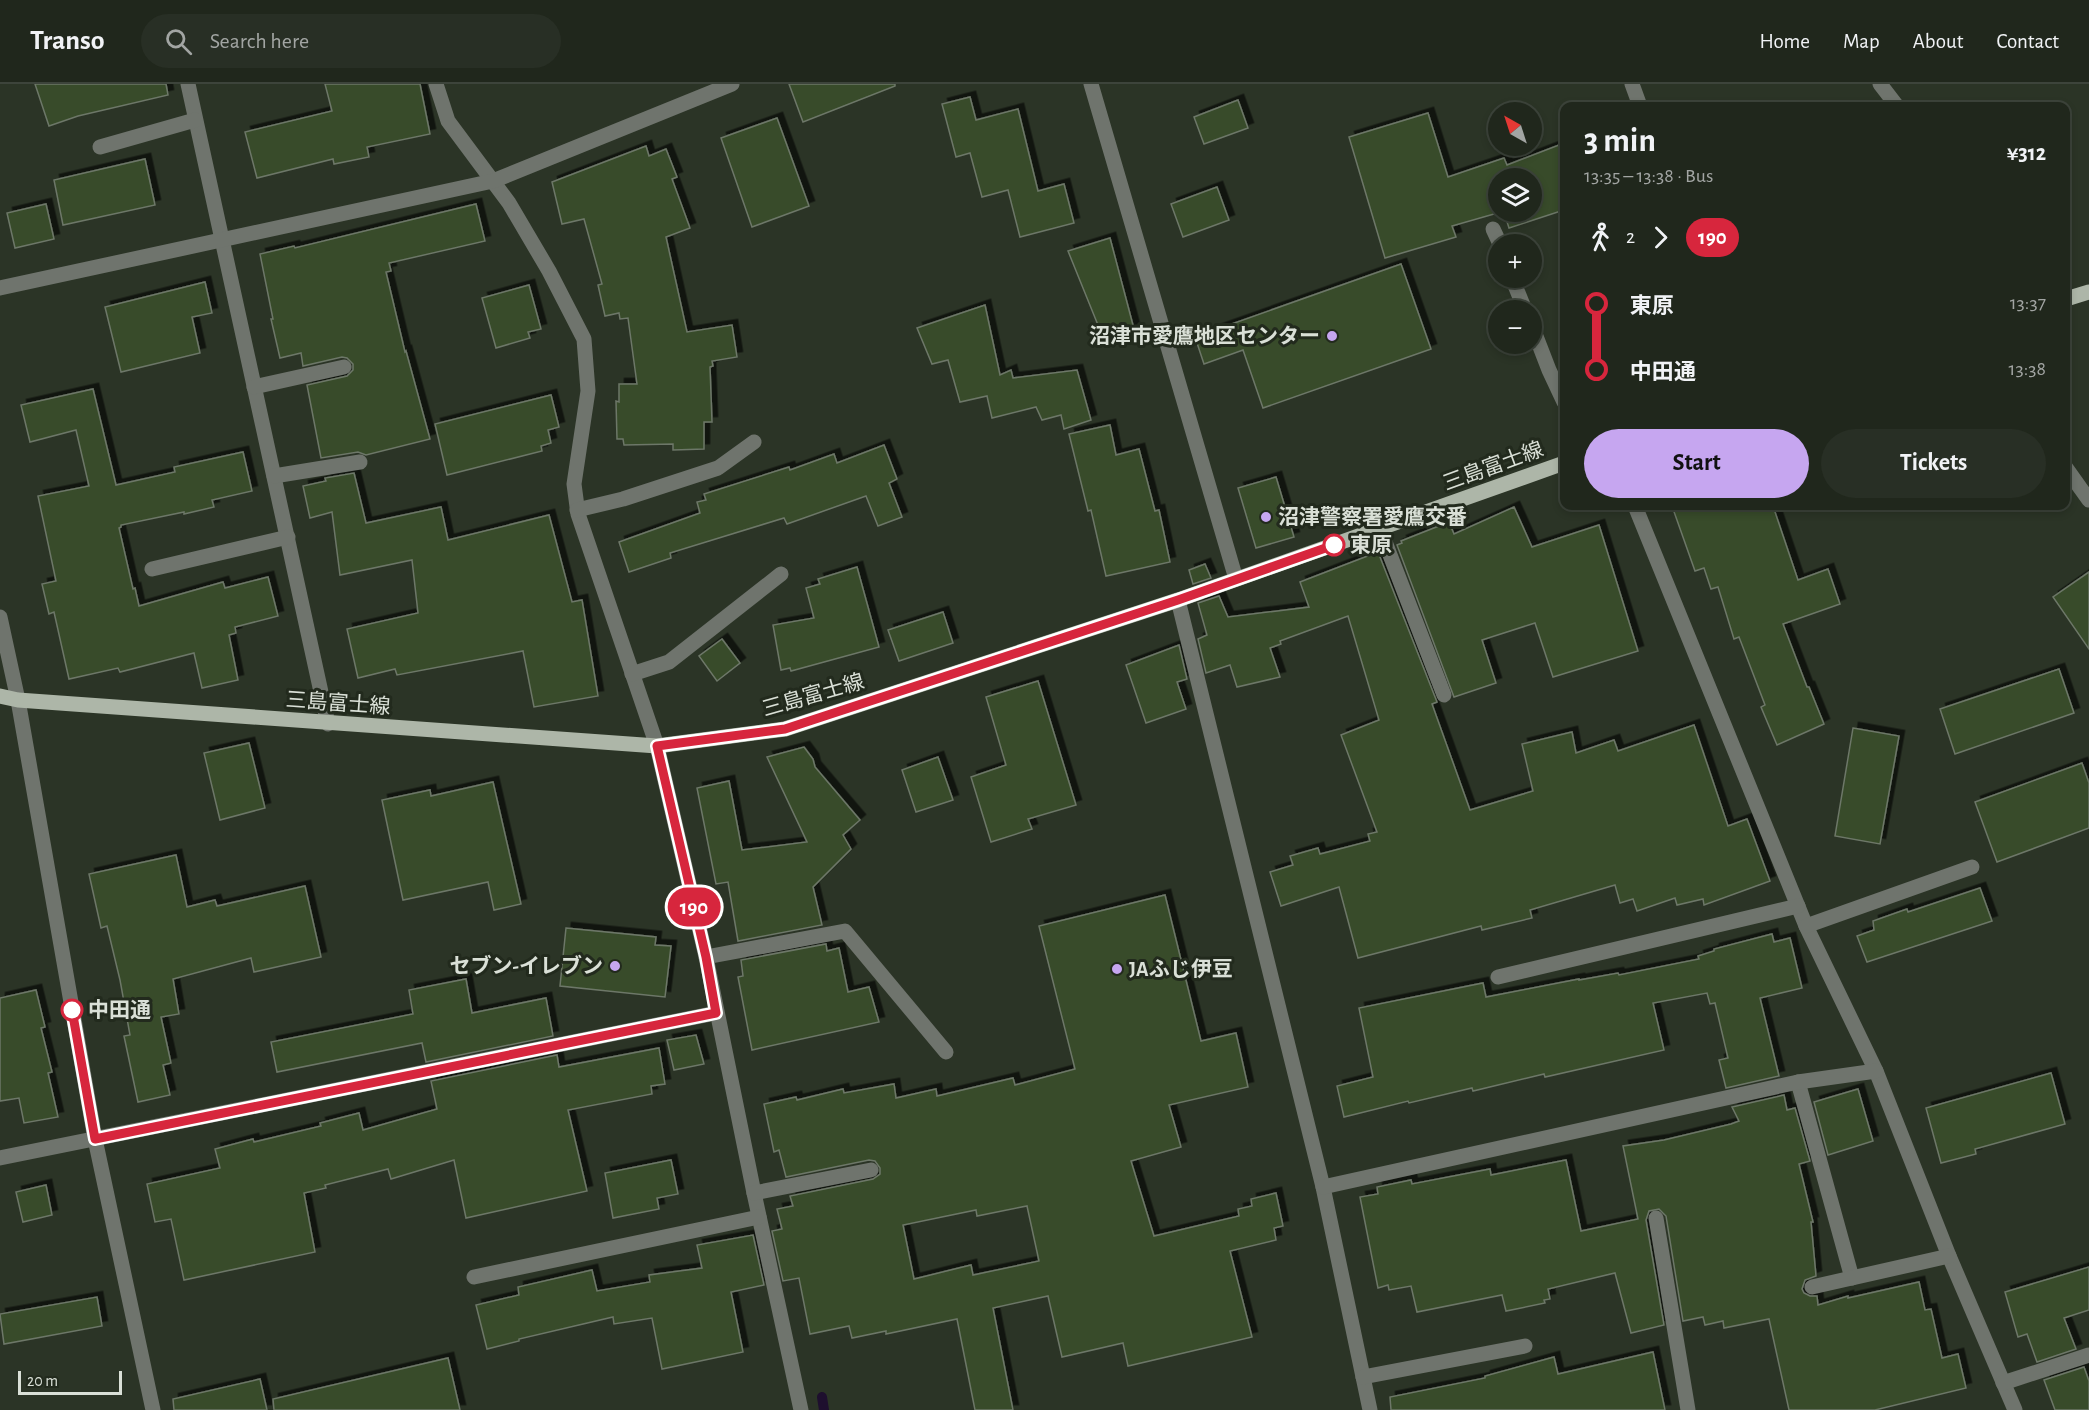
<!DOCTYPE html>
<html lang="en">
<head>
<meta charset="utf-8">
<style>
  body { margin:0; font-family:"Alegreya Sans","Noto Sans JP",sans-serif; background:#282f25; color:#f1f3f6; height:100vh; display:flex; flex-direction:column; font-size:22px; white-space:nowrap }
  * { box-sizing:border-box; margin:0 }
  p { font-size:20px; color:#a2a5a3 }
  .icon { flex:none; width:33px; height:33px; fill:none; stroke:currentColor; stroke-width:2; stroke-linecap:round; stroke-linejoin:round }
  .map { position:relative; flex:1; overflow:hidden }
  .panel { position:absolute; left:1560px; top:18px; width:510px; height:408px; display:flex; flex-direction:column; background:#20271c; border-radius:12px; box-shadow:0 3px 9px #0003,0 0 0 2px #3d443b }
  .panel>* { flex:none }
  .badge { padding:0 12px; border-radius:20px; font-size:21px; line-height:39px }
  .needle { width:39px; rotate:321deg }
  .fabs { position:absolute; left:1488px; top:18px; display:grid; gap:12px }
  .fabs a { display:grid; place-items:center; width:54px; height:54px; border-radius:50%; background:#20271c; box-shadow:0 3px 9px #0003,0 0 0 2px #3d443b; font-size:30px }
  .scale { position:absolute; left:18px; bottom:15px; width:104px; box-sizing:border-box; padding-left:6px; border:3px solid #dae0d7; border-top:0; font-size:16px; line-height:21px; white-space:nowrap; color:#dae0d7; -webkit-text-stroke:4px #222a1d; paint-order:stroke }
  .map>.badge { position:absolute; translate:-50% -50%; box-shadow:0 0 0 3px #fff }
  .legs { display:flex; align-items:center; gap:9px; height:66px; padding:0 24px; font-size:20px }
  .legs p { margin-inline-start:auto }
  .head { display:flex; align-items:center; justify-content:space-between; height:102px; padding:0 24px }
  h1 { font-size:33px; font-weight:600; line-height:45px }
  .button { display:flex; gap:12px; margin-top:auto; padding:12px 24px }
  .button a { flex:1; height:69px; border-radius:36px; background:#c6a6f0; color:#111; font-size:24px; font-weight:600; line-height:69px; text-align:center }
  .button a+a { background:#282f25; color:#f1f3f6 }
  ul { padding:0 24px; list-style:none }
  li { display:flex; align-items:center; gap:21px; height:66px; font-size:22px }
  li i { display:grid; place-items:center; width:9px; height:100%; margin:0 8px; background:currentColor }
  li i::after { content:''; width:15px; height:15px; margin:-8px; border:4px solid; border-radius:50%; background:#20271c }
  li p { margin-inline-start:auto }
  li:first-child i { background:linear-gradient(#0000 50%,currentColor 0) }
  li:last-child i { background:linear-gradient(currentColor 50%,#0000 0) }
  header { display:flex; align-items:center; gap:36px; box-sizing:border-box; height:84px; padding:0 30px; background:#20271c; border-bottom:2px solid #3d443b }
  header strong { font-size:28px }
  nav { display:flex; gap:33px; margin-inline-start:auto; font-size:21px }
  .search { width:420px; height:54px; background:#282f25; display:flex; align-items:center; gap:15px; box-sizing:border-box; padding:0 21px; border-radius:33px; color:#a2a5a3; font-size:22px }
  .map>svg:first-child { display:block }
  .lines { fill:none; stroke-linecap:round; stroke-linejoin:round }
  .stream { stroke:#1e0f2e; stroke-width:10 }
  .building { fill:#374c29; stroke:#6d7768; stroke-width:1.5; fill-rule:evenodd; filter:url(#shadow) }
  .minor { stroke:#6f746d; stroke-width:15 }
  .major { stroke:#adb6a8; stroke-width:15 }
  .line-1-casing { stroke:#fff; stroke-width:14 }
  .line-1 { stroke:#d7263d; stroke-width:9 }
  .poi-dot { fill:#c6a6f0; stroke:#222a1d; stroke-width:2 }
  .stop-1-dot { fill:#fff; stroke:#d7263d; stroke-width:3 }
  .labels { text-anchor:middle; stroke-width:6; stroke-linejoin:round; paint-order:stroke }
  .poi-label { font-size:21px; font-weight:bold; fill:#dae0d7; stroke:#222a1d; text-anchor:end }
  .street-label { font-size:21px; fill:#dae0d7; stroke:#222a1d }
  .stop-label { font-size:21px; font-weight:bold; fill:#dae0d7; stroke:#222a1d; text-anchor:start }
</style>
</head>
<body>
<header>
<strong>Transo</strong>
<div class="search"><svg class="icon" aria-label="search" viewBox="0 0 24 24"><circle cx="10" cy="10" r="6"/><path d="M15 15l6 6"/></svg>Search here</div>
<nav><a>Home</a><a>Map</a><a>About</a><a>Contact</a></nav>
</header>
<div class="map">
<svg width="2089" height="1326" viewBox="0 0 2089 1326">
  <defs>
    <filter id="shadow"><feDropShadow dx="5.5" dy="-5.5" stdDeviation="0" flood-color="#0009"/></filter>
  </defs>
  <rect width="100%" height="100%" fill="#2b3426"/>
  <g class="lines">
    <path class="stream" d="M 822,1313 L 824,1326"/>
  </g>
  <g class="building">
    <path d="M 35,0 L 166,0 L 168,11 L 78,32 L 49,42 Z"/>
    <path d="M 325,0 L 420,0 L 430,50 L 367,63 L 369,73 L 334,80 L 333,75 L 257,94 L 245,48 L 332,27 Z"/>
    <path d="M 789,0 L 895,0 L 895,2 L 803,38 Z"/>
    <path d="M 970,13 L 976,36 L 1018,25 L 1038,107 L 1064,100 L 1074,139 L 1020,153 L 1008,106 L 982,113 L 970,69 L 956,73 L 942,20 Z"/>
    <path d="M 1238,16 L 1248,44 L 1204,60 L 1194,33 Z"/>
    <path d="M 1428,29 L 1448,93 L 1504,74 L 1507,81 L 1564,59 L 1564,126 L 1509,144 L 1504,128 L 1532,128 L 1532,94 L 1498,94 L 1498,128 L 1501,128 L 1452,142 L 1456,153 L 1385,174 L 1349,53 Z"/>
    <path d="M 777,34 L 809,122 L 752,143 L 721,54 Z"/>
    <path d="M 646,62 L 649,72 L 666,65 L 677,93 L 672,95 L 690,144 L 666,153 L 687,248 L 732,241 L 737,273 L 712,277 L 713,282 L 710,283 L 712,338 L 704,338 L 704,365 L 673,366 L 673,360 L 624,361 L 623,355 L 617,355 L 616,317 L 619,318 L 619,300 L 637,300 L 628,234 L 620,235 L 619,229 L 605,232 L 598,201 L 602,200 L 584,135 L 562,140 L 552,98 Z"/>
    <path d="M 145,75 L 155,121 L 63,141 L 54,96 Z"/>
    <path d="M 1217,103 L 1229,136 L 1183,153 L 1171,120 Z"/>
    <path d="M 46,120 L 54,155 L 15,164 L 7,129 Z"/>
    <path d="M 476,120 L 485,157 L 389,179 L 391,187 L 386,188 L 405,268 L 406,267 L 430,355 L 366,371 L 358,368 L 321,374 L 307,301 L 347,292 L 353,286 L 353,280 L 347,274 L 342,273 L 303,282 L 301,269 L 280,274 L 271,235 L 273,235 L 260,170 L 294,162 L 295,164 Z"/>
    <path d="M 1110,154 L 1134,245 L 1102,251 L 1068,167 Z"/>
    <path d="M 1401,180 L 1431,265 L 1263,324 L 1243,266 L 1204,280 L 1195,253 Z"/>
    <path d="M 205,198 L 212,229 L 192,233 L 200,269 L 121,288 L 105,223 Z"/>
    <path d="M 529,201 L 541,245 L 528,248 L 530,254 L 496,264 L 482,214 Z"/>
    <path d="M 985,221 L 1000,291 L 1011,286 L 1013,294 L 1077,286 L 1091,336 L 1064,345 L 1061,331 L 1042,336 L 1036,323 L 992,334 L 987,312 L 960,318 L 948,276 L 932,280 L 917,244 Z"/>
    <path d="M 93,305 L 116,401 L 175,388 L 174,383 L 243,368 L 252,407 L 212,416 L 214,423 L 184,430 L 184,428 L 121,441 L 121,443 L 119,444 L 133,505 L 135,504 L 139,522 L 223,498 L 225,504 L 268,493 L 278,532 L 235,543 L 236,549 L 229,551 L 238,596 L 202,604 L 194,569 L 120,588 L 118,584 L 69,595 L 54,528 L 49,530 L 42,500 L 56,497 L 38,412 L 89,402 L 76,346 L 30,358 L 21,321 Z"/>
    <path d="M 551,311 L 559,343 L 548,346 L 551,359 L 541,362 L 542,367 L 447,391 L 435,340 Z"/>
    <path d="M 1110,341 L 1116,371 L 1139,365 L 1155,427 L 1159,426 L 1170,478 L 1106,492 L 1091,426 L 1088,427 L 1069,350 Z"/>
    <path d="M 884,361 L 897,395 L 889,399 L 902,433 L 878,442 L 866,412 L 787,440 L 784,434 L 670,469 L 671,474 L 629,488 L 619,458 L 700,429 L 697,418 L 706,416 L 704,410 L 789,383 L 790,386 L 834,370 L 837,379 Z"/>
    <path d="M 354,389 L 366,439 L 441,423 L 448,456 L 549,431 L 572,518 L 582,516 L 598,612 L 534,623 L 523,567 L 397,591 L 395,585 L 358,594 L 347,545 L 418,529 L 412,476 L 340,491 L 332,428 L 310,434 L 303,402 L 326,397 L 325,394 Z"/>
    <path d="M 1276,393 L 1294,453 L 1256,464 L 1238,404 Z"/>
    <path d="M 1672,422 L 1773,422 L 1798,496 L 1828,485 L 1840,520 L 1783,540 L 1807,603 L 1809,603 L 1824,640 L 1777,661 L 1761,623 L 1765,621 L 1739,553 L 1734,555 L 1718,503 L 1711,505 L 1704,484 L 1695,487 Z"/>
    <path d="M 1514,423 L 1532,463 L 1599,441 L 1638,567 L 1553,593 L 1535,539 L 1482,556 L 1496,599 L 1454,613 L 1397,461 L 1402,459 L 1401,457 L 1449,438 L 1454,450 Z"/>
    <path d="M 1378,468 L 1437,618 L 1432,620 L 1470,726 L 1533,707 L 1522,660 L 1572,648 L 1576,669 L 1614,656 L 1618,667 L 1694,641 L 1728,742 L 1747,735 L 1770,797 L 1704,821 L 1703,815 L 1677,821 L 1675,814 L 1637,827 L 1633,815 L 1620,819 L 1615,801 L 1530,826 L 1532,834 L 1482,846 L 1481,842 L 1358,874 L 1339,803 L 1281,822 L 1270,788 L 1293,781 L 1290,772 L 1318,764 L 1320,770 L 1370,757 L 1368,750 L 1377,748 L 1341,651 L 1379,636 L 1348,532 L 1280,557 L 1281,560 L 1270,564 L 1280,593 L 1237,603 L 1230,581 L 1206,589 L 1198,555 L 1207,551 L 1198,519 L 1219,512 L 1228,533 L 1309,523 L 1300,498 Z"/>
    <path d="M 1205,480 L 1211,494 L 1193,500 L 1189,486 Z"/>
    <path d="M 857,483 L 879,563 L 791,587 L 790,584 L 781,586 L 773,541 L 814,534 L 806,504 L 820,500 L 818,495 Z"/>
    <path d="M 2089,488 L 2089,565 L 2053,513 Z"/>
    <path d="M 943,528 L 953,559 L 899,577 L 888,546 Z"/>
    <path d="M 722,555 L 740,579 L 717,597 L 699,572 Z"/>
    <path d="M 1179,561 L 1187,595 L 1177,598 L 1186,625 L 1146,639 L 1126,581 Z"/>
    <path d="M 2059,585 L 2074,629 L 1955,670 L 1940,625 Z"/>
    <path d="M 1038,597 L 1076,721 L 1028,735 L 1032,745 L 991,758 L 971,693 L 1006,681 L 986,613 Z"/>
    <path d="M 1853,644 L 1899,652 L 1880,760 L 1835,752 Z"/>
    <path d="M 249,659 L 265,724 L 220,736 L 204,669 Z"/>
    <path d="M 804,663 L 813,675 L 815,683 L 860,736 L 843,751 L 851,765 L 813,803 L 822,841 L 738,857 L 728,798 L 716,800 L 697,704 L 729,697 L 742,766 L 807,758 L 767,673 Z"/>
    <path d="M 938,673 L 953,716 L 916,728 L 902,686 Z"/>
    <path d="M 2082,679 L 2089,699 L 2089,744 L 1997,778 L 1975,718 Z"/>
    <path d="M 493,698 L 521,820 L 494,826 L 488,798 L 403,816 L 382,716 L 430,706 L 431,712 Z"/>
    <path d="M 176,771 L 187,823 L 215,816 L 217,822 L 305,802 L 321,873 L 254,888 L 251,874 L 173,895 L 179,930 L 161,933 L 171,979 L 163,981 L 170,1011 L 138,1018 L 124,952 L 130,951 L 120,896 L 107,842 L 101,844 L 89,790 Z"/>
    <path d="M 1980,804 L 1992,837 L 1867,878 L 1857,852 L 1874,846 L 1873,837 L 1907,825 L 1908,828 Z"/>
    <path d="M 1165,811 L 1201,957 L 1236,949 L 1248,1003 L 1169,1021 L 1181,1063 L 1131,1077 L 1154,1152 L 1239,1132 L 1238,1125 L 1252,1122 L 1251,1115 L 1276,1109 L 1283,1142 L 1274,1144 L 1276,1156 L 1230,1167 L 1252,1253 L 1128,1282 L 1123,1259 L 1062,1273 L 1048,1212 L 993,1224 L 1013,1326 L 975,1326 L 957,1235 L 886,1250 L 886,1247 L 852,1254 L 849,1242 L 810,1250 L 799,1194 L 783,1197 L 772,1147 L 782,1145 L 777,1125 L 793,1122 L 790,1112 L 873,1095 L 880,1090 L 880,1084 L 875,1077 L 869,1076 L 786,1093 L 779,1066 L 774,1068 L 764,1020 L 796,1013 L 797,1016 L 843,1005 L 844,1009 L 894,1000 L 896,1014 L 936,1005 L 937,1012 L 1013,994 L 1015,1001 L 1075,985 L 1039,842 ZM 1027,1122 L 1039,1177 L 973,1191 L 971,1181 L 914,1195 L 903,1141 L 976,1126 L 977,1132 Z"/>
    <path d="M 566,844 L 656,853 L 655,861 L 671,862 L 665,913 L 560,902 Z"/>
    <path d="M 1772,850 L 1774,858 L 1790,854 L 1802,904 L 1760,914 L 1779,992 L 1726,1004 L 1719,976 L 1728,974 L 1715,919 L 1710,920 L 1707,909 L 1653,919 L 1664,966 L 1545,993 L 1544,990 L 1473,1007 L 1472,1004 L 1409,1019 L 1408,1017 L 1344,1033 L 1337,1002 L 1373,993 L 1359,924 L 1483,899 L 1486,913 L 1579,895 L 1579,896 L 1618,889 L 1619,891 L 1699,875 L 1698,872 L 1714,867 L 1714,865 Z"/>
    <path d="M 826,860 L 827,867 L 839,864 L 848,908 L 869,903 L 879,938 L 752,966 L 738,893 L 743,892 L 741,876 Z"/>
    <path d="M 466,895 L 472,929 L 546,914 L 553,952 L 426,978 L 422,959 L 277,988 L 271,958 L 413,930 L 409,906 Z"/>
    <path d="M 36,906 L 45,943 L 41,944 L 52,988 L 48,989 L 58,1033 L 24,1039 L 19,1014 L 0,1017 L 0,914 Z"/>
    <path d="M 696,951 L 704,980 L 674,986 L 667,956 Z"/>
    <path d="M 659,964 L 665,1000 L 651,1002 L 652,1010 L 568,1026 L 587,1107 L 466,1134 L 454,1076 L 391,1095 L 388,1085 L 325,1101 L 326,1104 L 304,1109 L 315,1168 L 184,1196 L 171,1135 L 155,1138 L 147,1100 L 220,1084 L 215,1065 L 253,1055 L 254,1058 L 321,1042 L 320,1039 L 359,1029 L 363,1046 L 437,1025 L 431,997 L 557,971 L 559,983 Z"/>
    <path d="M 2051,989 L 2065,1040 L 1975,1065 L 1976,1070 L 1941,1079 L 1926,1024 Z"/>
    <path d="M 1858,1005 L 1873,1057 L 1828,1071 L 1814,1018 Z"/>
    <path d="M 1784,1011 L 1787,1026 L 1795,1024 L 1810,1077 L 1799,1080 L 1813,1138 L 1811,1138 L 1816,1192 L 1805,1196 L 1802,1205 L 1804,1209 L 1810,1212 L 1817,1212 L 1818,1221 L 1848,1212 L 1848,1214 L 1919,1198 L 1925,1226 L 1931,1225 L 1942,1274 L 1958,1270 L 1966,1304 L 1875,1326 L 1789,1326 L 1769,1235 L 1724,1244 L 1723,1237 L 1705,1241 L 1703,1233 L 1683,1237 L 1666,1132 L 1659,1125 L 1649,1127 L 1646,1136 L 1664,1241 L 1631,1249 L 1615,1189 L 1548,1205 L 1550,1215 L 1544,1216 L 1545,1219 L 1506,1227 L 1502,1211 L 1417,1228 L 1411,1202 L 1389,1206 L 1388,1201 L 1378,1204 L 1360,1113 L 1378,1110 L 1377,1103 L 1411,1096 L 1412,1100 L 1490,1085 L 1491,1091 L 1566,1076 L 1581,1147 L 1638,1135 L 1623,1062 L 1664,1056 L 1731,1040 L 1739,1037 L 1732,1023 Z"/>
    <path d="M 671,1076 L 678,1110 L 657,1114 L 659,1125 L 613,1134 L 605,1089 Z"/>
    <path d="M 46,1101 L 52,1131 L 23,1138 L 16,1108 Z"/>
    <path d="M 753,1151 L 764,1201 L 731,1208 L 743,1268 L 662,1285 L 652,1234 L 614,1240 L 613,1233 L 519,1255 L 519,1257 L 487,1265 L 476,1221 L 519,1211 L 518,1203 L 592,1186 L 597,1207 L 650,1198 L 649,1191 L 702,1184 L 697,1161 Z"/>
    <path d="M 2089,1183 L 2089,1226 L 2064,1234 L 2076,1265 L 2037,1278 L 2027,1250 L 2018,1253 L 2005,1208 Z"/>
    <path d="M 97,1213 L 102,1242 L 4,1260 L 0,1230 Z"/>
    <path d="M 1653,1268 L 1665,1326 L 1391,1326 L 1390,1313 L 1485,1294 L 1485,1292 L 1554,1273 L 1558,1290 Z"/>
    <path d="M 448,1274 L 460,1326 L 274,1326 L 273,1315 Z"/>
    <path d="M 2084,1283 L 2089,1297 L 2089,1326 L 2055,1326 L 2044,1296 Z"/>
    <path d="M 260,1295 L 267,1326 L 174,1326 L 173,1315 Z"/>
  </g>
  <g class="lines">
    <g class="minor">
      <path d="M 188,0 L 328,640"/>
      <path d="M 436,0 L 448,37 L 509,119 L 549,187 L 584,255 L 588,307 L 574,400 L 578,430 L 657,662 L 706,873 L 754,1109 L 801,1326"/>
      <path d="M 1091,0 L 1236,495"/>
      <path d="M 1632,0 L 1640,22"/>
      <path d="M 1880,0 L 1897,22"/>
      <path d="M 100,63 L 195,36"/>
      <path d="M 1493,145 L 1500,160"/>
      <path d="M 1512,194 L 1525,226"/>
      <path d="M 0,204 L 493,97 L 732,0"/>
      <path d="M 1532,242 L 1549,286 L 1564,318"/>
      <path d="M 254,303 L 344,283"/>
      <path d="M 2066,384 L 2089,416"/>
      <path d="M 274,392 L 360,378"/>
      <path d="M 1635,422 L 1806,842 L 1876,987 L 1949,1172 L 2015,1326"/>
      <path d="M 577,426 L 623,415 L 718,384 L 754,358"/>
      <path d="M 1380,445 L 1444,611"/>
      <path d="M 152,485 L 288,453"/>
      <path d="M 1178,516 L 1323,1103 L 1370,1326"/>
      <path d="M 0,533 L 18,616 L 95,1055 L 153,1326"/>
      <path d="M 632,590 L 669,578 L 781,490"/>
      <path d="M 1806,842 L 1972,783"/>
      <path d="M 706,873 L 845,847 L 946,968"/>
      <path d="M 1498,893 L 1798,822"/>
      <path d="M 1798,998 L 1852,1194"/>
      <path d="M 0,1074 L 716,929"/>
      <path d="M 1323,1103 L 1798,998 L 1876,987"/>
      <path d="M 754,1109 L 871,1086"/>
      <path d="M 1656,1134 L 1688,1326"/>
      <path d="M 474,1193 L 759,1133"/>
      <path d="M 1812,1203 L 1949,1172"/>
      <path d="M 1363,1293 L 1525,1262"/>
      <path d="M 2003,1299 L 2089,1271"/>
    </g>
    <g class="major">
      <path d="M 2066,215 L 2089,208"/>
      <path d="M 0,612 L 18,616 L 657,662 L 785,645 L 1178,516 L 1564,379"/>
    </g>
  </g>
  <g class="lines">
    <defs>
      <path id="line-1" d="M 72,926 L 95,1055 L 716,929 L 706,873 L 657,662 L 785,645 L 1178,516 L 1334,461"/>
    </defs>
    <use href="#line-1" class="line-1-casing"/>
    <use href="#line-1" class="line-1"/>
  </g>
  <g class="poi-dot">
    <circle cx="1332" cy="252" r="6"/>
    <circle cx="1266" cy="433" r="6"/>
    <circle cx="615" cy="882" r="6"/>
    <circle cx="1117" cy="885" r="6"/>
  </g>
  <g class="stop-1-dot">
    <circle cx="1334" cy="461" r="10"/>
    <circle cx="72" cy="926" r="10"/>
  </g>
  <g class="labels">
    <g class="poi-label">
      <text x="1320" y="259">沼津市愛鷹地区センター</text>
      <text x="1278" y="440" text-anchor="start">沼津警察署愛鷹交番</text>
      <text x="603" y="889">セブン-イレブン</text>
      <text x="1129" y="892" text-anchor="start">JAふじ伊豆</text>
    </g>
    <g class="street-label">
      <text transform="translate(1493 382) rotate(-20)" y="7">三島富士線</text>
      <text transform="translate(813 611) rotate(-16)" y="7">三島富士線</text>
      <text transform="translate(338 619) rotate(4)" y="7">三島富士線</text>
    </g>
    <g class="stop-label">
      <text x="1350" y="468">東原</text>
      <text x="88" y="933">中田通</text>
    </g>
  </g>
</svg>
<div class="fabs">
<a><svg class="needle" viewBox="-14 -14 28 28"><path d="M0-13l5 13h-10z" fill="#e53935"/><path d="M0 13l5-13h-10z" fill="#a2a5a3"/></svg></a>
<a><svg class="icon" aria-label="layers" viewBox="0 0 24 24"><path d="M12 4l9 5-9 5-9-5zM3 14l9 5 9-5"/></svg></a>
<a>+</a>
<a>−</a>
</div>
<div class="scale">20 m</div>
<b class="badge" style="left:694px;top:823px;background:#d7263d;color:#fff">190</b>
<section class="panel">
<div class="head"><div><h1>3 min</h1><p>13:35 – 13:38 · Bus</p></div><b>¥312</b></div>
<div class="legs"><svg class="icon" aria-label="walk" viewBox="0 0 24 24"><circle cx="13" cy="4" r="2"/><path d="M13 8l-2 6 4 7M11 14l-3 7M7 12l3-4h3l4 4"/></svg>2<svg class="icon" aria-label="forward" viewBox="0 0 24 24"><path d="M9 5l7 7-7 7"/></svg><b class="badge" style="background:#d7263d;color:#fff">190</b></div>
<ul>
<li><i style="color:#d7263d"></i><b>東原</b><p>13:37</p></li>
<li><i style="color:#d7263d"></i><b>中田通</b><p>13:38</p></li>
</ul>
<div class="button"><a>Start</a><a>Tickets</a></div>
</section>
</div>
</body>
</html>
